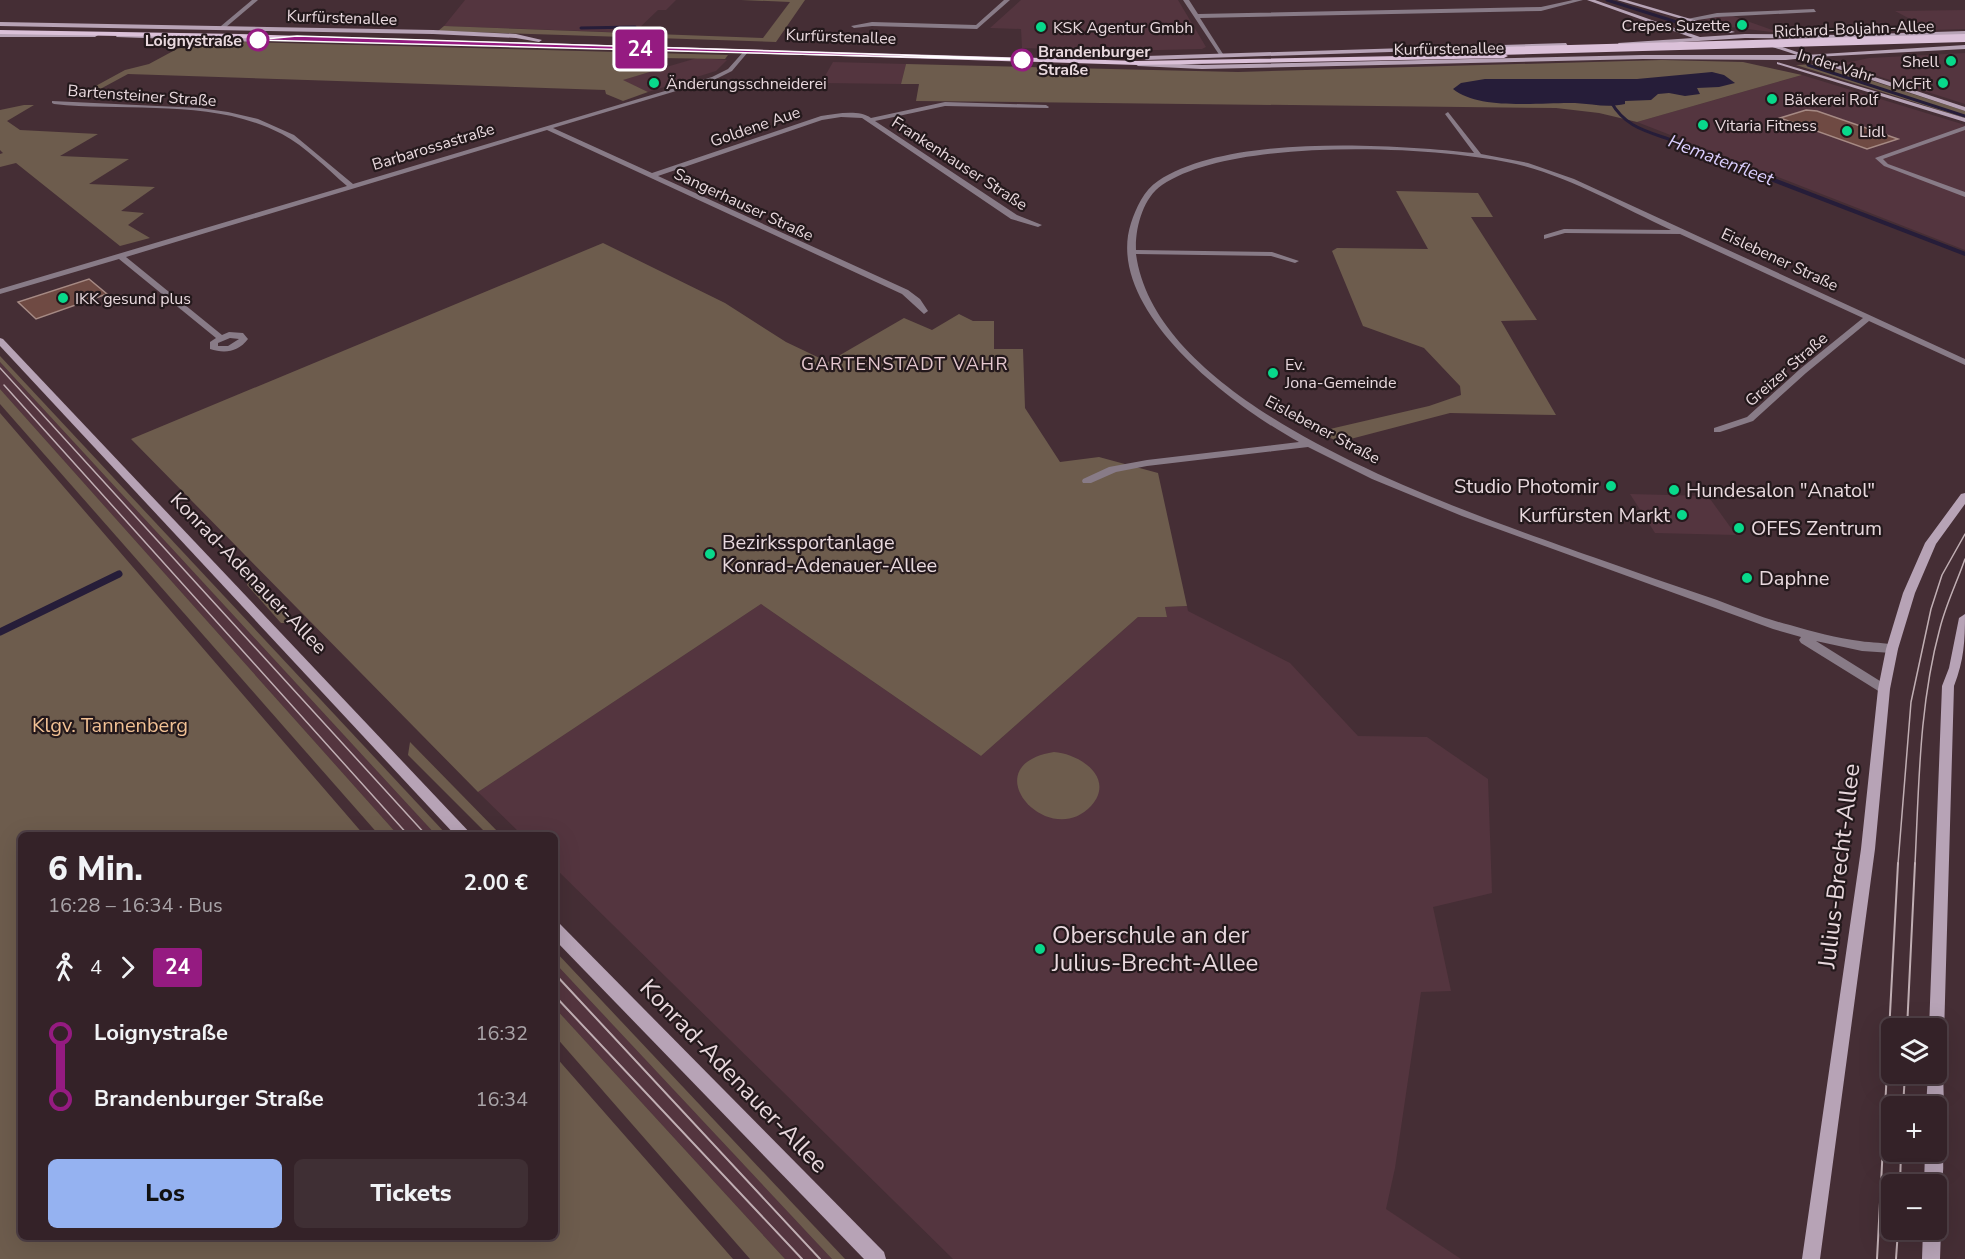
<!DOCTYPE html>
<html lang="de">
<head>
<meta charset="utf-8">
<style>
  body { margin:0; font-family:"Nunito Sans",sans-serif; background:#3f2f34; color:#f1f3f6; height:100vh; display:flex; flex-direction:column; font-size:22px; white-space:nowrap }
  * { box-sizing:border-box; margin:0 }
  p { font-size:20px; color:#a9a4a8 }
  .icon { flex:none; width:33px; height:33px; fill:none; stroke:currentColor; stroke-width:2; stroke-linecap:round; stroke-linejoin:round }
  .map { position:relative; flex:1; overflow:hidden }
  .sheet { position:absolute; left:18px; top:832px; width:540px; height:408px; display:flex; flex-direction:column; background:#342228; border-radius:9px; box-shadow:0 6px 24px #0002,0 0 0 2px #4e3f45 }
  .sheet>* { flex:none }
  .badge { padding:0 12px; border-radius:4px; font-size:21px; line-height:39px }
  .tools { position:absolute; left:1881px; top:1018px; display:grid; gap:12px }
  .tools a { display:grid; place-items:center; width:66px; height:66px; border-radius:9px; background:#342228; box-shadow:0 6px 24px #0002,0 0 0 2px #4e3f45; font-size:30px }
  .map>.badge { position:absolute; translate:-50% -50%; box-shadow:0 0 0 3px #fff }
  .legs { display:flex; align-items:center; gap:9px; height:66px; padding:0 30px; font-size:20px }
  .legs p { margin-inline-start:auto }
  .summary { display:flex; align-items:center; justify-content:space-between; height:102px; padding:0 30px }
  h1 { font-size:33px; font-weight:800; line-height:45px }
  .button { display:flex; gap:12px; margin-top:auto; padding:12px 30px }
  .button a { flex:1; height:69px; border-radius:9px; background:#95b2f1; color:#111; font-size:24px; font-weight:800; line-height:69px; text-align:center }
  .button a+a { background:#3f2f34; color:#f1f3f6 }
  ul { padding:0 30px; list-style:none }
  li { display:flex; align-items:center; gap:21px; height:66px; font-size:22px }
  li i { display:grid; place-items:center; width:9px; height:100%; margin:0 8px; background:currentColor }
  li i::after { content:''; width:15px; height:15px; margin:-8px; border:4px solid; border-radius:50%; background:#342228 }
  li p { margin-inline-start:auto }
  li:first-child i { background:linear-gradient(#0000 50%,currentColor 0) }
  li:last-child i { background:linear-gradient(currentColor 50%,#0000 0) }
  .map>svg:first-child { display:block }
  .built { fill:#54353f }
  .green { fill:#6d5c4d }
  .water { fill:#261d39 }
  .lines { fill:none; stroke-linecap:round; stroke-linejoin:round }
  .stream-far2 { stroke:#261d39; stroke-width:3 }
  .stream-far1 { stroke:#261d39; stroke-width:4 }
  .stream { stroke:#261d39; stroke-width:7 }
  .building { fill:#6f4a43; stroke:#a68a84; stroke-width:1.5 }
  .minor { fill:#887b87; fill-rule:evenodd }
  .secondary { fill:#b7a3b6; fill-rule:evenodd }
  .primary { fill:#dbc1d9; fill-rule:evenodd }
  .tram-far1 { stroke:#c1afb4; stroke-width:1.5 }
  .tram { stroke:#c1afb4; stroke-width:2 }
  .primary-bridge { stroke:#dbc1d9; stroke-width:8 }
  .line-1 { fill:#951b81; stroke:#fff; stroke-width:1.5 }
  .poi-dot { fill:#08d98b; stroke:#24191c; stroke-width:2 }
  .stop-1-dot { fill:#fff; stroke:#951b81; stroke-width:3 }
  .labels { text-anchor:middle; stroke-width:4.5; stroke-linejoin:round; paint-order:stroke }
  .far-street-label { font-size:16px; fill:#e9d9de; stroke:#24191c }
  .far-poi-label { font-size:16px; fill:#e9d9de; stroke:#24191c; text-anchor:start }
  .far-stop-label { font-size:16px; font-weight:bold; fill:#e9d9de; stroke:#24191c; text-anchor:end }
  .far-water-label { font-size:18px; font-style:italic; fill:#dacefe; stroke:#24191c }
  .far-quarter-label { font-size:18px; letter-spacing:1.5px; fill:#e6c8d0; stroke:#24191c }
  .poi-label { font-size:20px; fill:#e9d9de; stroke:#24191c; text-anchor:start }
  .street-label { font-size:20px; fill:#e9d9de; stroke:#24191c }
  .park-label { font-size:20px; fill:#f2c194; stroke:#24191c }
  .near-street-label { font-size:24px; fill:#e9d9de; stroke:#24191c }
  .near-poi-label { font-size:24px; fill:#e9d9de; stroke:#24191c; text-anchor:start }
</style>
</head>
<body>
<div class="map">
<svg width="1965" height="1259" viewBox="0 0 1965 1259">
  <rect width="100%" height="100%" fill="#452e35"/>
  <g class="built">
    <path d="M 465,0 L 676,0 L 666,10 L 658,10 L 634,33 L 444,26 Z"/>
    <path d="M 1021,0 L 1178,0 L 1206,47 L 1202,49 L 1115,51 L 1022,48 L 1021,29 L 990,28 Z"/>
    <path d="M 1965,10 L 1965,29 L 1931,30 L 1895,11 Z"/>
    <path d="M 1733,16 L 1781,33 L 1730,27 L 1701,18 Z"/>
    <path d="M 1965,53 L 1965,104 L 1865,72 L 1845,63 L 1869,58 Z"/>
    <path d="M 697,58 L 727,60 L 716,71 L 648,92 L 622,80 Z"/>
    <path d="M 833,62 L 906,64 L 901,84 L 821,83 Z"/>
    <path d="M 1802,75 L 1965,125 L 1965,250 L 1637,122 Z"/>
    <path d="M 0,362 L 436,835 L 398,835 L 0,389 Z"/>
    <path d="M 1630,494 L 1708,496 L 1736,535 L 1655,533 Z"/>
    <path d="M 761,604 L 981,756 L 1138,617 L 1167,617 L 1165,607 L 1187,606 L 1188,611 L 1290,663 L 1358,736 L 1427,737 L 1488,779 L 1492,893 L 1433,907 L 1451,991 L 1421,992 L 1395,1168 L 1386,1209 L 1461,1259 L 953,1259 L 555,868 L 555,836 L 522,835 L 478,792 Z"/>
    <path d="M 555,963 L 832,1259 L 785,1259 L 555,1008 Z"/>
  </g>
  <g class="green">
    <path d="M 741,0 L 805,0 L 776,42 L 438,31 L 444,26 L 763,38 L 790,2 Z"/>
    <path d="M 210,41 L 728,55 L 725,59 L 660,58 L 653,71 L 623,80 L 648,92 L 623,101 L 606,94 L 605,90 L 128,74 L 91,94 L 81,94 L 125,70 L 149,64 L 188,43 Z"/>
    <path d="M 1662,60 L 1743,62 L 1802,75 L 1637,122 L 1599,113 L 1556,108 L 916,101 L 919,84 L 901,84 L 906,64 L 1238,72 Z"/>
    <path d="M 1820,64 L 1965,111 L 1965,118 L 1796,65 Z"/>
    <path d="M 24,105 L 34,105 L 7,121 L 20,130 L 98,134 L 60,156 L 129,159 L 89,184 L 155,187 L 121,211 L 144,213 L 128,225 L 150,238 L 120,246 L 16,163 L 0,167 L 0,154 L 3,153 L 0,150 L 0,110 Z"/>
    <path d="M 1396,191 L 1478,193 L 1493,217 L 1471,217 L 1537,320 L 1501,321 L 1556,415 L 1450,413 L 1339,442 L 1317,432 L 1429,406 L 1461,395 L 1460,386 L 1424,348 L 1363,326 L 1332,251 L 1337,248 L 1428,249 Z"/>
    <path d="M 603,243 L 725,303 L 786,342 L 828,362 L 904,318 L 932,330 L 959,314 L 973,321 L 994,321 L 994,349 L 1023,349 L 1025,408 L 1060,462 L 1099,457 L 1158,473 L 1187,606 L 1165,607 L 1167,617 L 1138,617 L 981,756 L 761,604 L 478,792 L 131,439 Z"/>
    <path d="M 0,356 L 447,835 L 436,835 L 0,362 Z"/>
    <path d="M 0,389 L 398,835 L 379,835 L 0,404 Z"/>
    <path d="M 0,413 L 364,835 L 21,836 L 21,1238 L 555,1238 L 555,1056 L 733,1259 L 0,1259 Z"/>
    <path d="M 250,578 L 294,623 L 281,623 L 247,585 Z"/>
    <path d="M 410,742 L 501,835 L 488,835 L 408,755 Z"/>
    <path d="M 1054,752 C 1080,754 1116,778 1091,806 C 1048,852 971,765 1054,752 Z"/>
    <path d="M 555,951 L 845,1259 L 832,1259 L 555,963 Z"/>
    <path d="M 555,1008 L 785,1259 L 750,1259 L 555,1036 Z"/>
  </g>
  <path class="water" d="M 1712,72 L 1724,75 L 1735,83 L 1719,87 L 1697,88 L 1700,94 L 1685,96 L 1669,93 L 1658,94 L 1651,100 L 1625,101 L 1625,104 C 1608,108 1592,104 1575,103 C 1541,102 1480,111 1453,89 L 1461,83 L 1485,79 L 1637,79 Z"/>
  <g class="lines">
    <g class="stream-far2">
      <path d="M 1607,0 L 1705,31"/>
      <path d="M 581,28 L 635,27"/>
      <path d="M 1808,65 L 1965,116"/>
      <path d="M 1611,102 C 1626,128 1647,131 1674,141"/>
    </g>
    <path class="stream-far1" d="M 1670,140 L 1965,254"/>
    <path class="stream" d="M 0,632 L 119,574"/>
  </g>
  <g class="building">
    <path d="M 1806,110 L 1817,111 L 1898,139 L 1867,149 L 1780,118 Z"/>
    <path d="M 89,279 L 107,294 L 36,319 L 18,302 Z"/>
  </g>
  <g class="lines">
    <g class="minor">
      <path d="M 252,0 L 258,0 L 225,28 L 221,28 L 221,26 Z"/>
      <path d="M 1004,0 L 1010,0 L 977,29 L 872,26 L 854,28 L 851,26 L 872,22 L 976,25 Z"/>
      <path d="M 1183,0 L 1189,0 L 1198,14 L 1541,7 L 1573,0 L 1583,0 L 1541,11 L 1200,18 L 1223,54 L 1220,56 Z"/>
      <path d="M 1814,9 L 1816,12 L 1717,17 L 1685,22 L 1682,20 L 1717,13 Z"/>
      <path d="M 745,50 L 748,52 L 732,71 L 716,79 L 553,128 L 652,173 L 821,116 C 836,114 858,109 871,118 L 945,102 L 1046,105 L 1049,107 L 1048,108 L 945,106 L 875,121 L 1017,215 L 1042,225 L 1038,227 L 1011,219 L 862,118 L 841,117 L 822,120 L 658,176 L 908,290 L 920,299 L 928,311 L 924,314 L 902,294 L 547,130 L 126,257 L 222,335 L 229,332 L 243,333 L 248,339 C 238,352 225,354 210,349 L 210,342 L 216,338 L 119,259 L 0,294 L 0,289 L 347,186 C 326,168 306,147 282,134 C 213,98 128,112 54,104 L 52,103 L 52,101 L 200,108 L 228,112 L 258,119 L 294,135 L 353,184 L 712,77 L 728,69 ZM 230,338 L 239,339 L 228,346 L 218,346 L 218,343 Z"/>
      <path d="M 1448,112 L 1481,154 L 1528,163 L 1574,179 L 1965,359 L 1965,365 L 1869,321 L 1806,373 L 1753,421 L 1720,432 L 1714,432 L 1714,428 L 1747,417 L 1800,369 L 1863,318 L 1680,234 L 1565,233 L 1544,239 L 1544,235 L 1564,229 L 1671,230 C 1621,207 1570,177 1516,164 C 1435,145 1232,137 1162,185 C 1143,198 1135,228 1136,250 L 1272,252 L 1299,261 L 1295,263 L 1271,256 L 1136,254 C 1157,412 1465,511 1593,557 C 1635,572 1676,586 1717,600 C 1741,609 1765,619 1790,625 C 1813,632 1837,638 1860,641 C 1872,643 1885,642 1896,646 L 1898,649 L 1896,652 L 1892,653 L 1862,651 L 1816,641 L 1888,686 L 1890,689 L 1888,692 L 1880,692 L 1801,643 L 1799,640 L 1801,637 L 1773,629 L 1462,516 L 1372,479 L 1308,447 L 1147,466 L 1116,472 L 1091,483 L 1083,483 L 1082,481 L 1083,479 L 1109,467 L 1147,460 L 1299,442 C 1234,407 1103,310 1131,223 C 1136,208 1144,190 1158,181 C 1228,134 1391,144 1474,153 L 1445,114 Z"/>
      <path d="M 1965,126 L 1965,130 L 1883,159 L 1888,164 L 1965,192 L 1965,197 L 1884,166 L 1875,158 Z"/>
    </g>
    <g class="secondary">
      <path d="M 1587,0 L 1595,0 L 1700,37 L 1745,34 L 1841,35 L 1965,31 L 1965,35 L 1841,39 L 1745,38 L 1620,46 L 1618,43 L 1693,38 Z"/>
      <path d="M 1617,0 L 1626,0 L 1735,32 L 1730,33 Z"/>
      <path d="M 0,22 L 433,30 L 516,34 L 542,40 L 539,42 L 516,38 L 433,34 L 0,26 Z"/>
      <path d="M 0,33 L 95,33 L 98,35 L 95,37 L 0,37 Z"/>
      <path d="M 118,34 L 258,38 L 286,36 L 289,38 L 258,42 L 116,37 Z"/>
      <path d="M 1765,41 L 1806,55 L 1965,45 L 1965,49 L 1814,57 L 1965,107 L 1965,111 L 1805,58 L 1786,60 L 1643,59 L 1202,69 L 1138,66 L 1135,64 L 1138,62 L 1202,65 L 1643,55 L 1797,55 L 1763,44 Z"/>
      <path d="M 1566,43 L 1568,46 L 1146,60 L 1143,58 L 1146,56 Z"/>
      <path d="M 1777,62 L 1965,118 L 1965,122 L 1777,64 Z"/>
      <path d="M 0,338 L 3,339 L 473,836 L 456,836 L 0,346 Z"/>
      <path d="M 1965,493 L 1965,504 L 1936,544 L 1915,593 L 1898,649 L 1890,689 L 1875,849 L 1820,1259 L 1802,1259 L 1861,849 L 1878,689 L 1886,649 L 1903,593 L 1925,543 L 1961,494 Z"/>
      <path d="M 1965,614 C 1965,641 1964,660 1954,686 L 1943,1070 L 1944,1107 L 1941,1113 L 1936,1115 L 1936,1107 L 1926,1107 L 1928,1074 L 1936,1074 L 1936,1029 L 1929,1029 L 1942,686 L 1949,668 L 1959,618 Z"/>
      <path d="M 555,922 L 560,924 L 884,1252 L 886,1259 L 864,1259 L 555,940 Z"/>
      <path d="M 1936,1144 L 1940,1146 C 1945,1158 1944,1179 1939,1191 L 1936,1193 L 1936,1185 L 1924,1185 L 1925,1152 L 1936,1152 Z"/>
      <path d="M 1936,1223 L 1941,1230 L 1940,1259 L 1922,1259 L 1923,1230 L 1936,1230 Z"/>
    </g>
    <path class="primary" d="M 0,30 L 239,34 L 1137,61 L 1504,54 L 1508,56 L 1504,58 L 1137,65 L 239,38 L 0,34 Z"/>
    <g class="tram-far1">
      <path d="M 0,368 L 427,836"/>
      <path d="M 4,385 L 409,836"/>
      <path d="M 1898,864 L 1911,702 L 1931,609 L 1942,575 L 1965,534"/>
      <path d="M 1915,864 C 1919,785 1919,705 1940,628 C 1946,604 1957,582 1965,559"/>
    </g>
    <g class="tram">
      <path d="M 555,974 L 820,1259"/>
      <path d="M 555,996 L 802,1259"/>
      <path d="M 1907,1029 L 1915,863"/>
      <path d="M 1903,1107 L 1905,1074"/>
      <path d="M 1900,1185 L 1901,1152"/>
      <path d="M 1877,1259 L 1898,863"/>
      <path d="M 1896,1259 L 1898,1230"/>
    </g>
    <path class="primary-bridge" d="M 1498,51 L 1965,38"/>
  </g>
  <path class="line-1" d="M 297,36 L 1022,59 L 1025,60 L 255,40 Z"/>
  <g class="poi-dot">
    <circle cx="1742" cy="25" r="6"/>
    <circle cx="1041" cy="27" r="6"/>
    <circle cx="1951" cy="61" r="6"/>
    <circle cx="654" cy="83" r="6"/>
    <circle cx="1943" cy="83" r="6"/>
    <circle cx="1772" cy="99" r="6"/>
    <circle cx="1703" cy="125" r="6"/>
    <circle cx="1847" cy="131" r="6"/>
    <circle cx="63" cy="298" r="6"/>
    <circle cx="1273" cy="373" r="6"/>
    <circle cx="1611" cy="486" r="6"/>
    <circle cx="1674" cy="490" r="6"/>
    <circle cx="1682" cy="515" r="6"/>
    <circle cx="1739" cy="528" r="6"/>
    <circle cx="710" cy="554" r="6"/>
    <circle cx="1747" cy="578" r="6"/>
    <circle cx="1040" cy="949" r="6"/>
  </g>
  <g class="stop-1-dot">
    <circle cx="258" cy="40" r="10"/>
    <circle cx="1022" cy="60" r="10"/>
  </g>
  <g class="labels">
    <g class="far-street-label">
      <text transform="translate(342 17) rotate(2)" y="6">Kurfürstenallee</text>
      <text transform="translate(1854 28) rotate(-2)" y="6">Richard-Boljahn-Allee</text>
      <text transform="translate(841 36) rotate(2)" y="6">Kurfürstenallee</text>
      <text transform="translate(1449 48) rotate(-1)" y="6">Kurfürstenallee</text>
      <text transform="translate(1836 65) rotate(17)" y="6">In der Vahr</text>
      <text transform="translate(142 95) rotate(4)" y="6">Bartensteiner Straße</text>
      <text transform="translate(755 126) rotate(-19)" y="6">Goldene Aue</text>
      <text transform="translate(433 146) rotate(-17)" y="6">Barbarossastraße</text>
      <text transform="translate(960 163) rotate(33)" y="6">Frankenhauser Straße</text>
      <text transform="translate(744 204) rotate(25)" y="6">Sangerhauser Straße</text>
      <text transform="translate(1780 259) rotate(25)" y="6">Eislebener Straße</text>
      <text transform="translate(1786 369) rotate(-41)" y="6">Greizer Straße</text>
      <text transform="translate(1323 429) rotate(28)" y="6">Eislebener Straße</text>
    </g>
    <g class="far-poi-label">
      <text x="1730" y="31" text-anchor="end">Crepes Suzette</text>
      <text x="1053" y="33">KSK Agentur Gmbh</text>
      <text x="1939" y="67" text-anchor="end">Shell</text>
      <text x="666" y="89">Änderungsschneiderei</text>
      <text x="1931" y="89" text-anchor="end">McFit</text>
      <text x="1784" y="105">Bäckerei Rolf</text>
      <text x="1715" y="131">Vitaria Fitness</text>
      <text x="1859" y="137">Lidl</text>
      <text x="75" y="304">IKK gesund plus</text>
      <text x="1285" y="370">Ev.<tspan x="1285" dy="18">Jona-Gemeinde</tspan></text>
    </g>
    <g class="far-stop-label">
      <text x="242" y="46">Loignystraße</text>
      <text x="1038" y="57" text-anchor="start">Brandenburger<tspan x="1038" dy="18">Straße</tspan></text>
    </g>
    <g class="far-water-label">
      <text transform="translate(1721 160) rotate(21)" y="6">Hematenfleet</text>
    </g>
    <g class="far-quarter-label">
      <text x="905" y="370">GARTENSTADT VAHR</text>
    </g>
    <g class="poi-label">
      <text x="1599" y="493" text-anchor="end">Studio Photomir</text>
      <text x="1686" y="497">Hundesalon "Anatol"</text>
      <text x="1670" y="522" text-anchor="end">Kurfürsten Markt</text>
      <text x="1751" y="535">OFES Zentrum</text>
      <text x="722" y="549">Bezirkssportanlage<tspan x="722" dy="23">Konrad-Adenauer-Allee</tspan></text>
      <text x="1759" y="585">Daphne</text>
    </g>
    <g class="street-label">
      <text transform="translate(249 573) rotate(46)" y="7">Konrad-Adenauer-Allee</text>
    </g>
    <g class="park-label">
      <text x="110" y="732">Klgv. Tannenberg</text>
    </g>
    <g class="near-street-label">
      <text transform="translate(1839 866) rotate(-83)" y="8">Julius-Brecht-Allee</text>
      <text transform="translate(734 1076) rotate(46)" y="8">Konrad-Adenauer-Allee</text>
    </g>
    <g class="near-poi-label">
      <text x="1052" y="943">Oberschule an der<tspan x="1052" dy="28">Julius-Brecht-Allee</tspan></text>
    </g>
  </g>
</svg>
<div class="tools">
<a><svg class="icon" aria-label="layers" viewBox="0 0 24 24"><path d="M12 4l9 5-9 5-9-5zM3 14l9 5 9-5"/></svg></a>
<a>+</a>
<a>−</a>
</div>
<b class="badge" style="left:640px;top:49px;background:#951b81;color:#fff">24</b>
<section class="sheet">
<div class="summary"><div><h1>6 Min.</h1><p>16:28 – 16:34 · Bus</p></div><b>2.00 €</b></div>
<div class="legs"><svg class="icon" aria-label="walk" viewBox="0 0 24 24"><circle cx="13" cy="4" r="2"/><path d="M13 8l-2 6 4 7M11 14l-3 7M7 12l3-4h3l4 4"/></svg>4<svg class="icon" aria-label="forward" viewBox="0 0 24 24"><path d="M9 5l7 7-7 7"/></svg><b class="badge" style="background:#951b81;color:#fff">24</b></div>
<ul>
<li><i style="color:#951b81"></i><b>Loignystraße</b><p>16:32</p></li>
<li><i style="color:#951b81"></i><b>Brandenburger Straße</b><p>16:34</p></li>
</ul>
<div class="button"><a>Los</a><a>Tickets</a></div>
</section>
</div>
</body>
</html>
